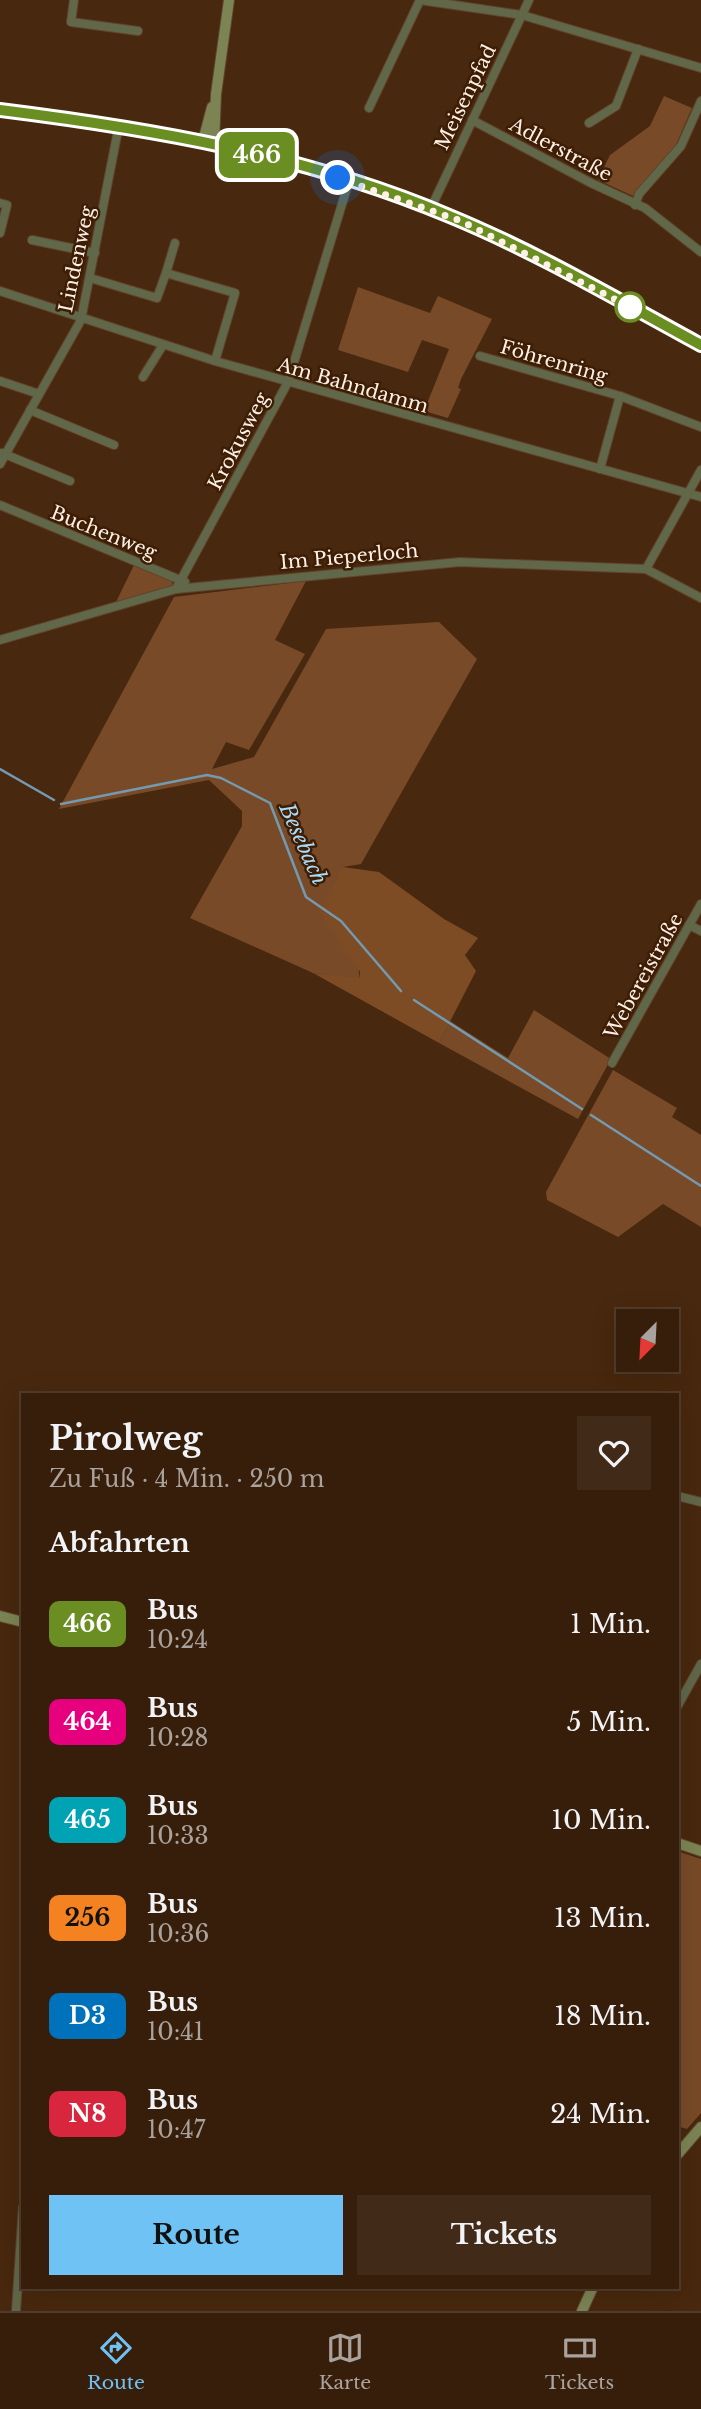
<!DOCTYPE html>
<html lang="de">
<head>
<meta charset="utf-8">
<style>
  body { margin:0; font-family:"Libre Baskerville",serif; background:#412b18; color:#f1f3f6; height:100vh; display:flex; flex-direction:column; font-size:26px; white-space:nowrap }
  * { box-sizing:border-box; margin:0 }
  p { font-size:23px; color:#aaa29c }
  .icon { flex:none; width:38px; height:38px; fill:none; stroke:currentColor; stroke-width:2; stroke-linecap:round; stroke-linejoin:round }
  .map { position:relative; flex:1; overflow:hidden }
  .drawer { position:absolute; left:21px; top:1393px; width:658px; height:896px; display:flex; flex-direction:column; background:#361e0a; border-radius:0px; box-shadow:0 7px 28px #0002,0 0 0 2px #503c2b }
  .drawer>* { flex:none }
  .badge { padding:0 14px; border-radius:10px; font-size:24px; line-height:46px }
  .needle { width:46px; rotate:204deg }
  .tools { position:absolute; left:616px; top:1309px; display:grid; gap:14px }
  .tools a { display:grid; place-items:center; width:63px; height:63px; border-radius:0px; background:#361e0a; box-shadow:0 7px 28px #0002,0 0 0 2px #503c2b; font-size:35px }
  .you { position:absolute; width:35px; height:35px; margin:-18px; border:5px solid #fff; border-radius:50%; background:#1a73e8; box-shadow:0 0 0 10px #1a73e833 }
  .map>.badge { position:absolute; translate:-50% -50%; box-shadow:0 0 0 4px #fff }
  h2 { padding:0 28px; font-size:26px; line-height:63px }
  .round { display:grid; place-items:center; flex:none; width:74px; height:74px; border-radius:0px; background:#412b18 }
  .summary { display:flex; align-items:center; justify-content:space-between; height:119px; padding:0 28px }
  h1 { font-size:33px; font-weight:800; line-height:52px }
  .action { display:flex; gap:14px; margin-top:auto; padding:14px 28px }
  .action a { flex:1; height:80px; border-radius:0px; background:#6fc2f4; color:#111; font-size:28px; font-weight:800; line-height:80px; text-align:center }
  .action a+a { background:#412b18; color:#f1f3f6 }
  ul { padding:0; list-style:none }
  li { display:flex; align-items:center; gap:21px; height:98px; padding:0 28px }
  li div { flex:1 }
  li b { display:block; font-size:26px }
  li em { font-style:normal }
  li .badge { min-width:77px; font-weight:700; text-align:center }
  .dock { display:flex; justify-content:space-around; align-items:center; height:98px; border-top:2px solid #503c2b; background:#361e0a; font-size:19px; color:#aaa29c }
  .dock a { display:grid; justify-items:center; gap:4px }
  .dock .active { color:#6fc2f4 }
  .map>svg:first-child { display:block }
  .green { fill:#784a27 }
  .forest { fill:#7d4c25 }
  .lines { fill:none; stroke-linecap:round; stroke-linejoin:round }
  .stream { stroke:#739ab1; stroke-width:2.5 }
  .street-casing { stroke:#61442c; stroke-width:10 }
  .secondary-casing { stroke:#61442c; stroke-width:12 }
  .street { stroke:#616749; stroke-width:8 }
  .secondary { stroke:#7c8454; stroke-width:10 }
  .line-casing { stroke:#fff; stroke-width:16 }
  .line { stroke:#6b8e23; stroke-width:10 }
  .walk { stroke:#fef0e6; stroke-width:7; stroke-dasharray:0 12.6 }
  .stop-dot { fill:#fff; stroke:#6b8e23; stroke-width:3.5 }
  .labels { text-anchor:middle; stroke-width:5; stroke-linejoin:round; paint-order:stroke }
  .street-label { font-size:19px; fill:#fef0e6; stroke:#3d1e04 }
  .water-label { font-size:21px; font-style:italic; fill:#a9dbfc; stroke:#3d1e04 }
</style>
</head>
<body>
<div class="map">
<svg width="701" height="2311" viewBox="0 0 701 2311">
  <rect width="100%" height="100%" fill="#48280e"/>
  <g class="green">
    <path d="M 664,96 L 692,108 L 675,147 L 633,196 L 598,180 L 610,155 L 650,126 Z"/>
    <path d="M 358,287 L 430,313 L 438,296 L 492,319 L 461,379 L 458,388 L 461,389 L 448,418 L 424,411 L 449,349 L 422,340 L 408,372 L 338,350 Z"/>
    <path d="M 134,565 L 172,581 L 173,586 L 115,604 Z"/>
    <path d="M 306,581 L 275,640 L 305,654 L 249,750 L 226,742 L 212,769 L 254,757 L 326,629 L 439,622 L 477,659 L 361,864 L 343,867 L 360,979 L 313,973 L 190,918 L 242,826 L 242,811 L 209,780 L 59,809 L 174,597 Z"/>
    <path d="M 534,1010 L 611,1059 L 578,1119 L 439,1043 L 450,1021 L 508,1058 Z"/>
    <path d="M 613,1070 L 677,1108 L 672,1117 L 701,1135 L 701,1227 L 663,1204 L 618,1237 L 547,1200 L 546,1192 Z"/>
    <path d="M 677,1851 L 701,1859 L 701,2113 L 687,2129 L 677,2126 Z"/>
  </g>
  <path class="forest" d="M 343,867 L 379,872 L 444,919 L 478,938 L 465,955 L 476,971 L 439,1043 L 313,973 L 360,978 L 360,972 L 319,912 Z"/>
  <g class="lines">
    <g class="stream">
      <path d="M 0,769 L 54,800"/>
      <path d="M 61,804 L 207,775 L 221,778 L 270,803 L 306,897 L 341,921 L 401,991"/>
      <path d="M 414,1000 L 582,1109"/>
      <path d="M 591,1115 L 701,1186"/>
    </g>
    <defs>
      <g id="street">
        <path d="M 74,0 L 71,22 L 138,31"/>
        <path d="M 420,0 L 522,15 L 701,68"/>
        <path d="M 369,108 L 420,0"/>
        <path d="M 472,120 L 591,183 L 645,208 L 701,252"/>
        <path d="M 589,123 L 616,106 L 638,49"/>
        <path d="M 0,203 L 7,205 L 0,233"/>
        <path d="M 635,205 L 639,194 L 681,146 L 701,101"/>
        <path d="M 431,208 L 529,0"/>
        <path d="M 32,240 L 95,253"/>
        <path d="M 166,273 L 175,243"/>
        <path d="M 90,278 L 157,298 L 166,273 L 235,293 L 215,361"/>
        <path d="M 0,291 L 215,361 L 701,497"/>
        <path d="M 480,356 L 620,396 L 701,427"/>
        <path d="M 143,377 L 163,345"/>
        <path d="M 0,381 L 39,394"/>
        <path d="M 30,410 L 114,445"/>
        <path d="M 2,453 L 70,481"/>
        <path d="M 0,464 L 81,320 L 119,125"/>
        <path d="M 600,469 L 620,396"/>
        <path d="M 0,505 L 185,582"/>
        <path d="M 646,569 L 701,470"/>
        <path d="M 176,589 L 288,382 L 349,181"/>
        <path d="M 0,640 L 176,589 L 460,562 L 646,569 L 701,598"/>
        <path d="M 689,925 L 701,931"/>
        <path d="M 612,1063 L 701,904"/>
        <path d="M 677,1496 L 701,1502"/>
        <path d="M 677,1707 L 701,1664"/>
        <path d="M 16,2311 L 23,2207"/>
      </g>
      <g id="secondary">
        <path d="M 0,110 C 152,129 305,155 447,215 C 535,251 618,300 701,345"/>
        <path d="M 203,141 L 212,107"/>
        <path d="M 214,144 L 216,94 L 229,0"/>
        <path d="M 0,1616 L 23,1622"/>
        <path d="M 677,1843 L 701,1851"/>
        <path d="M 677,2155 L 701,2127"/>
        <path d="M 582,2311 L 593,2287"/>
      </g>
    </defs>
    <use href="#street" class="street-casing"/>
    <use href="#secondary" class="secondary-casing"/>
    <use href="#street" class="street"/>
    <use href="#secondary" class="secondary"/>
  </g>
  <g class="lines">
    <defs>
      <path id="line" d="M 0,110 C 152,129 305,155 447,215 C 535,251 618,300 701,345"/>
    </defs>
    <use href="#line" class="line-casing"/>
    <use href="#line" class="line"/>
    <path class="walk" d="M 338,178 L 461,221 L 630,307"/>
  </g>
  <circle class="stop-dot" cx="630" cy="307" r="14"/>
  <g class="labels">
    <g class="street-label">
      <text transform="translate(465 97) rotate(-64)" y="7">Meisenpfad</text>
      <text transform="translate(561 149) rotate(28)" y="7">Adlerstraße</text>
      <text transform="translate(76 259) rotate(-78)" y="7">Lindenweg</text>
      <text transform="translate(554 361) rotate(16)" y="7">Föhrenring</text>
      <text transform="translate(353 385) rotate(16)" y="7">Am Bahndamm</text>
      <text transform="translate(238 441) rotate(-62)" y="7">Krokusweg</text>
      <text transform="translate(104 532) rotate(22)" y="7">Buchenweg</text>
      <text transform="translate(349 556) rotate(-5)" y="7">Im Pieperloch</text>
      <text transform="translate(643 976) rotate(-61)" y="7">Webereistraße</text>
    </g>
    <g class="water-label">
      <text transform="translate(303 844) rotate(66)" y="7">Besebach</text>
    </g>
  </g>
</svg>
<div class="tools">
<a><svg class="needle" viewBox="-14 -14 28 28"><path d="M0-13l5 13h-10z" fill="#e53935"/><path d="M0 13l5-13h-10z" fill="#aaa29c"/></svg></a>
</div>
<div class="you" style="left:338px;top:178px"></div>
<b class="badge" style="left:257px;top:155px;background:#6b8e23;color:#fff">466</b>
<section class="drawer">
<div class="summary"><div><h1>Pirolweg</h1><p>Zu Fuß · 4 Min. · 250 m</p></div><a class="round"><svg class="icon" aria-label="heart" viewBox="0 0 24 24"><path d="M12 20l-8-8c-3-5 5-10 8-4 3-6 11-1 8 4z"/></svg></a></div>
<h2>Abfahrten</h2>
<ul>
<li><span class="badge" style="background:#6b8e23;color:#fff">466</span><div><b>Bus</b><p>10:24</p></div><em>1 Min.</em></li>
<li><span class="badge" style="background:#e6007e;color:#fff">464</span><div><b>Bus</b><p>10:28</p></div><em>5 Min.</em></li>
<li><span class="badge" style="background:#00a3b4;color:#fff">465</span><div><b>Bus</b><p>10:33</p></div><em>10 Min.</em></li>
<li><span class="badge" style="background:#f58220;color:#111">256</span><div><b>Bus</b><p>10:36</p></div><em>13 Min.</em></li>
<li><span class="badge" style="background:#0072bc;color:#fff">D3</span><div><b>Bus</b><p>10:41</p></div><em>18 Min.</em></li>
<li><span class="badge" style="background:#d7263d;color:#fff">N8</span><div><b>Bus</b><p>10:47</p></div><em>24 Min.</em></li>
</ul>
<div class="action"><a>Route</a><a>Tickets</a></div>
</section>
</div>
<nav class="dock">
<a class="active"><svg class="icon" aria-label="directions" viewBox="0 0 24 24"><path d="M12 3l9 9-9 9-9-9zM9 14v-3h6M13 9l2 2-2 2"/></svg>Route</a>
<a><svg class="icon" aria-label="map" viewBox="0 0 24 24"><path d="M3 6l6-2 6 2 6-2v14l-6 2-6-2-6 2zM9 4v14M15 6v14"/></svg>Karte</a>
<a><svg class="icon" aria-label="tickets" viewBox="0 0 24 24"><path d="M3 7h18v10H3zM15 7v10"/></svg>Tickets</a>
</nav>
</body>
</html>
